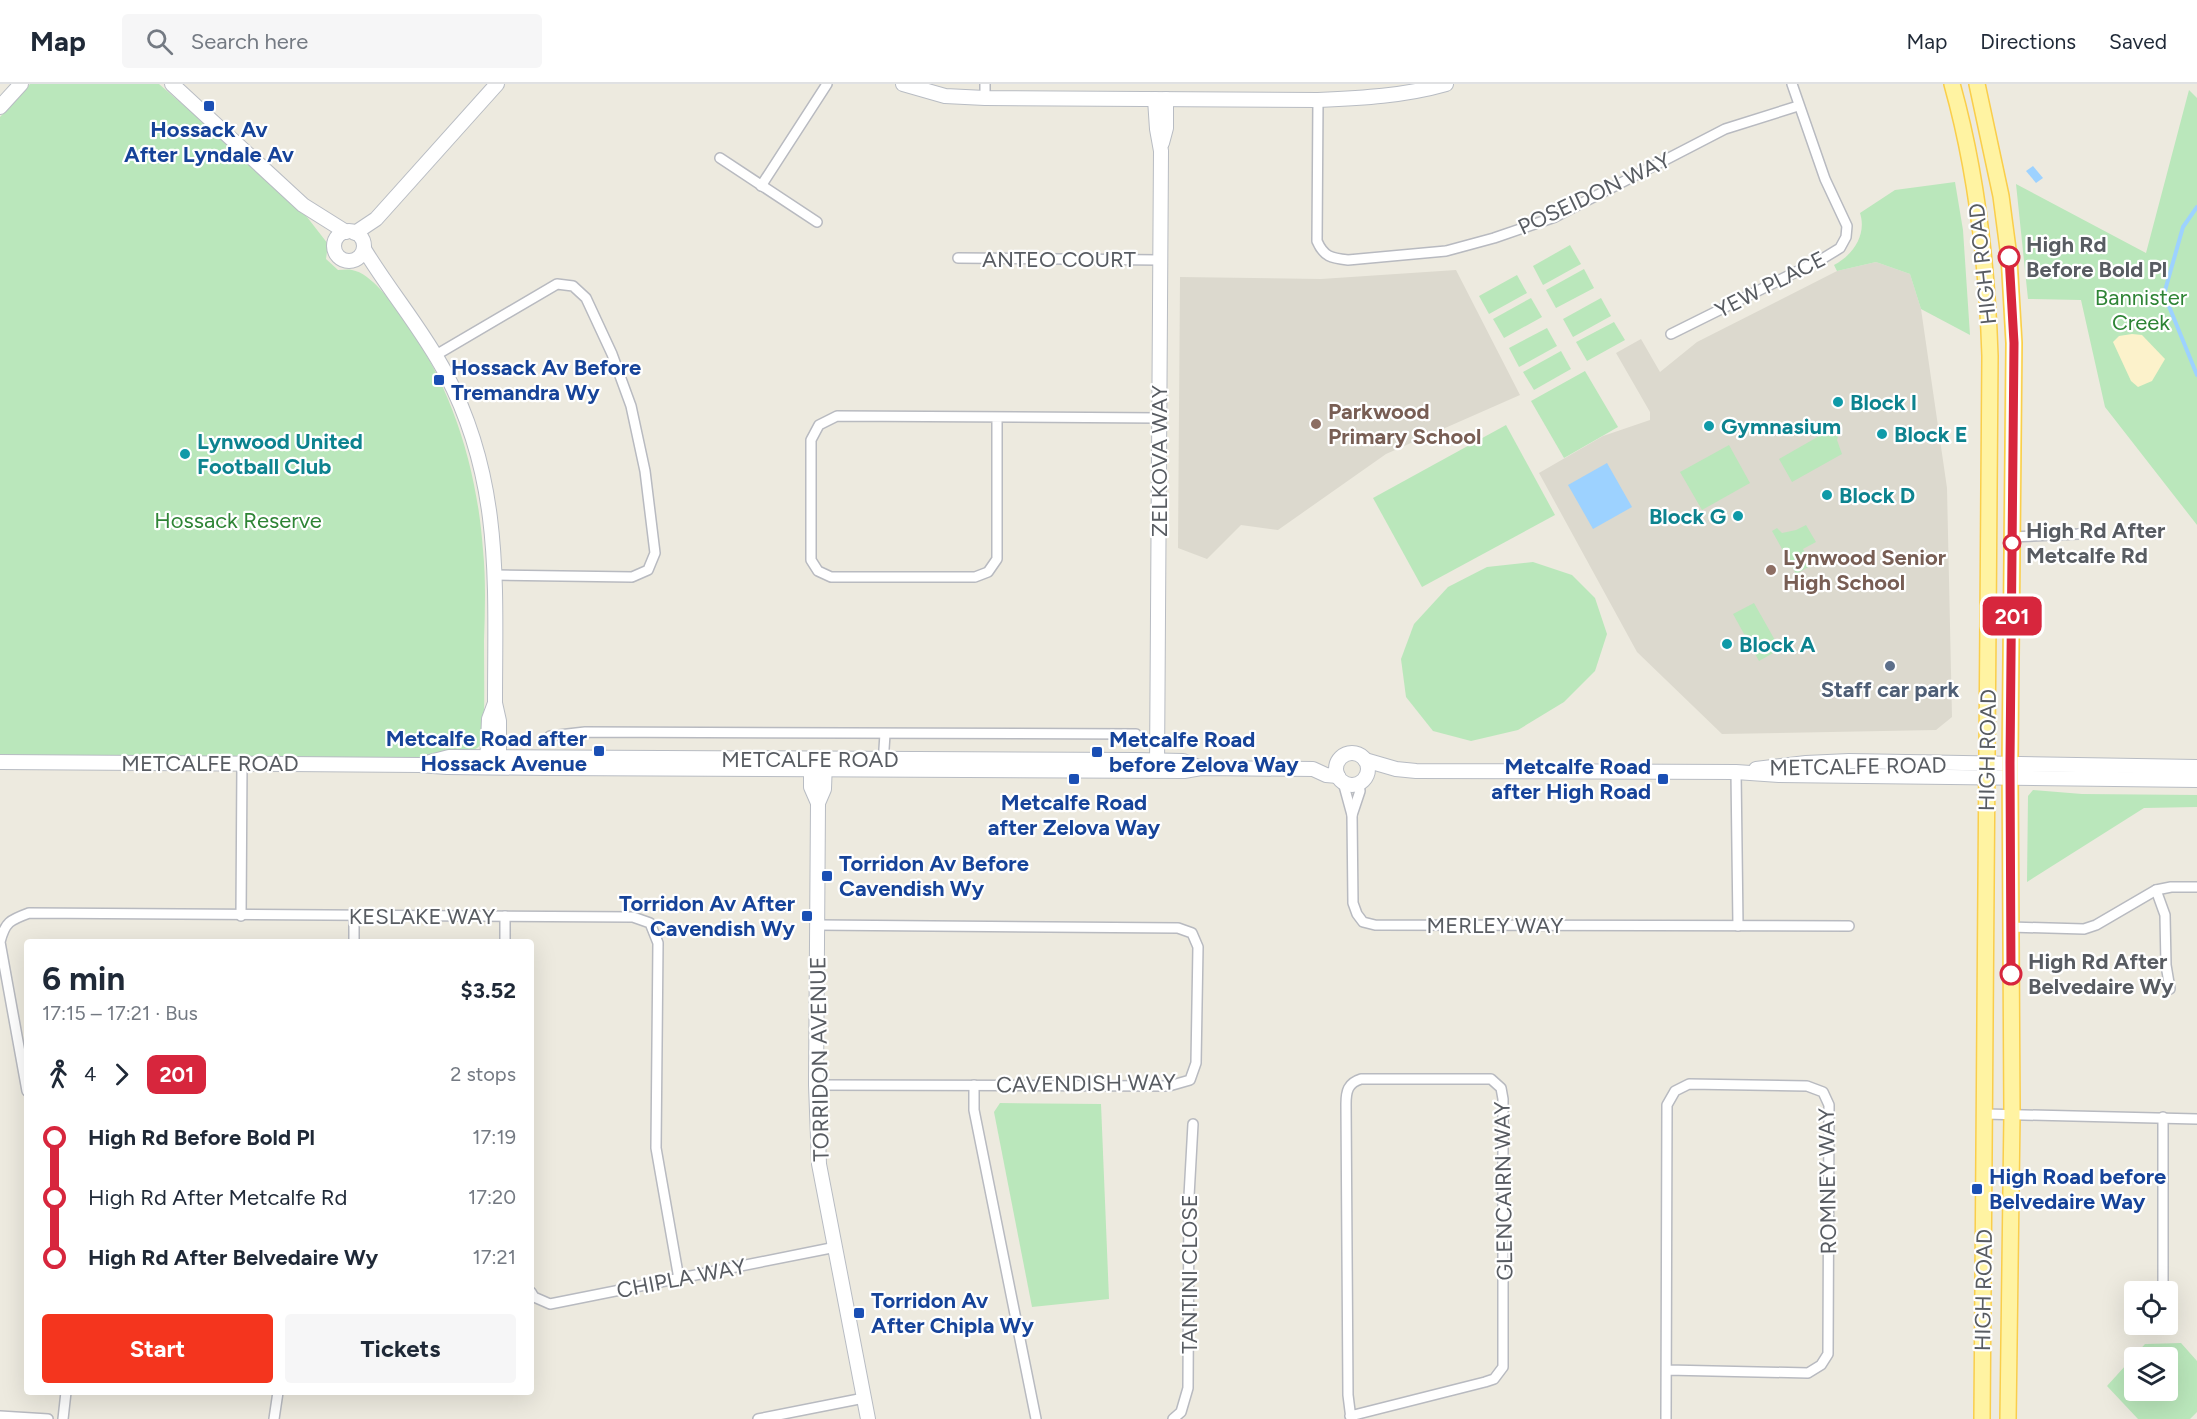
<!DOCTYPE html>
<html lang="en">
<head>
<meta charset="utf-8">
<style>
  body { margin:0; font-family:Figtree,sans-serif; background:#f6f6f7; color:#1f2937; height:100vh; display:flex; flex-direction:column; font-size:22px; white-space:nowrap }
  * { box-sizing:border-box; margin:0 }
  p { font-size:20px; color:#747a83 }
  .icon { flex:none; width:33px; height:33px; fill:none; stroke:currentColor; stroke-width:2; stroke-linecap:round; stroke-linejoin:round }
  .map { position:relative; flex:1; overflow:hidden }
  .sheet { position:absolute; left:24px; top:855px; width:510px; height:456px; display:flex; flex-direction:column; background:#fff; border-radius:6px; box-shadow:0 6px 24px #0002 }
  .sheet>* { flex:none }
  .badge { padding:0 12px; border-radius:9px; font-size:21px; line-height:39px }
  .fabs { position:absolute; left:2124px; top:1197px; display:grid; gap:12px }
  .fabs a { display:grid; place-items:center; width:54px; height:54px; border-radius:6px; background:#fff; box-shadow:0 6px 24px #0002; font-size:30px }
  .map>.badge { position:absolute; translate:-50% -50%; box-shadow:0 0 0 3px #fff }
  .legs { display:flex; align-items:center; gap:9px; height:66px; padding:0 18px; font-size:20px }
  .legs p { margin-inline-start:auto }
  .summary { display:flex; align-items:center; justify-content:space-between; height:102px; padding:0 18px }
  h1 { font-size:33px; font-weight:700; line-height:45px }
  .cta { display:flex; gap:12px; margin-top:auto; padding:12px 18px }
  .cta a { flex:1; height:69px; border-radius:6px; background:#f4351e; color:#fff; font-size:24px; font-weight:700; line-height:69px; text-align:center }
  .cta a+a { background:#f6f6f7; color:#1f2937 }
  ul { padding:0 18px; list-style:none }
  li { display:flex; align-items:center; gap:21px; height:60px; font-size:22px }
  li i { display:grid; place-items:center; width:9px; height:100%; margin:0 8px; background:currentColor }
  li i::after { content:''; width:15px; height:15px; margin:-8px; border:4px solid; border-radius:50%; background:#fff }
  li p { margin-inline-start:auto }
  li:first-child i { background:linear-gradient(#0000 50%,currentColor 0) }
  li:last-child i { background:linear-gradient(currentColor 50%,#0000 0) }
  header { display:flex; align-items:center; gap:36px; box-sizing:border-box; height:84px; padding:0 30px; background:#fff; border-bottom:2px solid #e0e1e3 }
  header strong { font-size:28px }
  nav { display:flex; gap:33px; margin-inline-start:auto; font-size:21px }
  .search { width:420px; height:54px; background:#f6f6f7; display:flex; align-items:center; gap:15px; box-sizing:border-box; padding:0 21px; border-radius:6px; color:#747a83; font-size:22px }
  .map>svg:first-child { display:block }
  .education { fill:#dcd9ce }
  .green { fill:#bae7bb; fill-rule:evenodd }
  .sand { fill:#fcf2cb }
  .water { fill:#9dd2ff }
  .lines { fill:none; stroke-linecap:round; stroke-linejoin:round }
  .stream { stroke:#9dd2ff; stroke-width:4 }
  .street-casing { stroke:#b8bac0; stroke-width:12 }
  .secondary-casing { stroke:#b8bcc3; stroke-width:16 }
  .primary-casing { stroke:#face4b; stroke-width:18 }
  .street { stroke:#fff; stroke-width:9 }
  .secondary { stroke:#fff; stroke-width:14 }
  .primary { stroke:#fff3a2; stroke-width:15 }
  .line-1-casing { stroke:#fff; stroke-width:14 }
  .line-1 { stroke:#d7263d; stroke-width:9 }
  .transit-dot { fill:#1a4fb4; stroke:#fff; stroke-width:2 }
  .stop-1-dot { fill:#fff; stroke:#d7263d; stroke-width:3 }
  .culture-dot { fill:#0f9aa8; stroke:#fff; stroke-width:2 }
  .education-dot { fill:#8d6e63; stroke:#fff; stroke-width:2 }
  .service-dot { fill:#5c6f8a; stroke:#fff; stroke-width:2 }
  .labels { text-anchor:middle; stroke-width:4.5; stroke-linejoin:round; paint-order:stroke }
  .transit-label { font-size:22px; font-weight:bold; fill:#164399; stroke:#fff; text-anchor:start }
  .street-label { font-size:22px; fill:#585c62; stroke:#fff }
  .stop-label { font-size:22px; font-weight:bold; fill:#585c62; stroke:#fff; text-anchor:start }
  .park-label { font-size:22px; fill:#2e8435; stroke:#fff }
  .culture-label { font-size:22px; font-weight:bold; fill:#0d838f; stroke:#fff; text-anchor:start }
  .education-label { font-size:22px; font-weight:bold; fill:#785e54; stroke:#fff; text-anchor:start }
  .service-label { font-size:22px; font-weight:bold; fill:#4e5e75; stroke:#fff }
</style>
</head>
<body>
<header>
<strong>Map</strong>
<div class="search"><svg class="icon" aria-label="search" viewBox="0 0 24 24"><circle cx="10" cy="10" r="6"/><path d="M15 15l6 6"/></svg>Search here</div>
<nav><a>Map</a><a>Directions</a><a>Saved</a></nav>
</header>
<div class="map">
<svg width="2197" height="1335" viewBox="0 0 2197 1335">
  <rect width="100%" height="100%" fill="#edeadf"/>
  <g class="education">
    <path d="M 1876,178 L 1910,190 L 1921,225 L 1947,404 L 1952,633 L 1936,646 L 1722,650 L 1637,568 L 1539,389 L 1603,352 L 1650,336 L 1650,328 L 1616,269 L 1641,255 L 1660,288 L 1697,258 L 1837,187 Z"/>
    <path d="M 1456,186 L 1520,311 L 1386,370 L 1278,446 L 1241,441 L 1207,475 L 1178,464 L 1180,193 L 1321,195 Z"/>
  </g>
  <g class="green">
    <path d="M 30,0 L 159,0 L 241,71 L 307,133 L 328,160 L 326,175 L 338,186 C 343,186 348,185 352,186 C 371,189 393,220 404,235 C 452,303 477,383 483,466 C 486,496 485,527 484,557 C 484,591 485,624 483,658 C 471,675 439,675 420,679 L 0,673 L 0,33 Z"/>
    <path d="M 2189,6 L 2197,14 L 2197,441 L 2105,323 L 2081,216 L 2028,215 L 2016,100 L 2146,169 Z"/>
    <path d="M 1955,98 L 1963,146 L 1970,251 L 1921,225 L 1910,190 L 1876,178 L 1837,187 L 1834,181 C 1853,171 1867,151 1860,129 L 1895,106 Z"/>
    <path d="M 1570,161 L 1581,180 L 1543,201 L 1533,182 Z"/>
    <path d="M 1584,185 L 1594,204 L 1556,224 L 1546,206 Z"/>
    <path d="M 1517,191 L 1527,209 L 1489,230 L 1479,212 Z"/>
    <path d="M 1531,214 L 1542,233 L 1504,254 L 1493,235 Z"/>
    <path d="M 1601,214 L 1611,232 L 1573,253 L 1563,235 Z"/>
    <path d="M 1614,238 L 1625,256 L 1587,277 L 1576,258 Z"/>
    <path d="M 1547,244 L 1557,262 L 1519,283 L 1509,264 Z"/>
    <path d="M 1561,267 L 1571,285 L 1534,306 L 1523,288 Z"/>
    <path d="M 1585,287 L 1618,343 L 1564,374 L 1531,317 Z"/>
    <path d="M 1842,339 L 1837,356 L 1842,370 L 1792,398 L 1779,375 Z"/>
    <path d="M 1506,341 L 1555,431 L 1422,503 L 1373,414 Z"/>
    <path d="M 1729,361 L 1750,399 L 1702,426 L 1680,388 Z"/>
    <path d="M 1806,441 L 1816,458 L 1803,465 L 1812,481 L 1796,490 L 1772,447 L 1777,444 L 1782,449 L 1796,446 Z"/>
    <path d="M 1533,478 L 1572,491 L 1595,514 L 1607,550 L 1595,587 L 1564,618 L 1518,646 L 1471,657 L 1433,647 L 1406,613 L 1401,575 L 1414,540 L 1448,503 L 1487,483 Z"/>
    <path d="M 1754,519 L 1780,565 L 1759,577 L 1733,530 Z"/>
    <path d="M 2033,706 L 2082,710 L 2197,711 L 2197,723 L 2144,724 L 2027,798 L 2028,712 Z"/>
    <path d="M 1000,1019 L 1101,1020 L 1109,1215 L 1032,1223 L 994,1028 Z"/>
    <path d="M 2181,1259 L 2197,1277 L 2197,1328 L 2190,1335 L 2138,1335 L 2107,1302 L 2145,1260 ZM 2134,1274 L 2168,1274 L 2168,1306 L 2134,1306 Z"/>
  </g>
  <path class="sand" d="M 2132,250 L 2142,251 L 2165,275 L 2152,297 L 2138,303 L 2131,297 L 2113,258 L 2119,252 Z"/>
  <g class="water">
    <path d="M 2033,82 L 2043,94 L 2036,99 L 2026,87 Z"/>
    <path d="M 1607,379 L 1632,423 L 1593,445 L 1568,401 Z"/>
  </g>
  <g class="lines">
    <path class="stream" d="M 2197,123 L 2183,143 L 2164,210 L 2197,291"/>
    <defs>
      <g id="street">
        <path d="M 985,14 L 985,0"/>
        <path d="M 1318,16 L 1317,157 C 1324,173 1331,174 1348,176 L 1446,167 L 1494,154 L 1555,133 L 1725,45 L 1798,22"/>
        <path d="M 720,74 L 817,138"/>
        <path d="M 761,102 L 827,0"/>
        <path d="M 958,174 L 1159,176"/>
        <path d="M 1671,250 L 1822,175 L 1840,164 L 1846,153 L 1847,142 L 1825,95 L 1792,0"/>
        <path d="M 436,271 L 557,200 L 573,202 L 586,214 L 612,270 L 631,322 L 645,387 L 655,469 L 648,486 L 632,493 L 495,491"/>
        <path d="M 997,334 L 997,475 L 988,488 L 975,493 L 831,493 L 818,487 L 811,476 L 811,356 L 819,341 L 837,332 L 1159,334"/>
        <path d="M 2012,453 L 2078,450 L 2091,447"/>
        <path d="M 550,652 L 585,648 L 1136,650"/>
        <path d="M 883,680 L 885,650"/>
        <path d="M 1736,688 L 1738,842"/>
        <path d="M 1343,698 L 1352,731 L 1353,819 L 1357,830 L 1363,838 L 1375,841 L 1849,842"/>
        <path d="M 1352,731 L 1360,707 L 1359,699"/>
        <path d="M 2156,806 L 2165,831 L 2166,881 L 2170,905"/>
        <path d="M 354,831 L 354,858"/>
        <path d="M 241,832 L 242,679"/>
        <path d="M 2010,843 L 2084,845 L 2096,841 L 2156,806 L 2171,803 L 2197,803"/>
        <path d="M 505,858 L 505,832"/>
        <path d="M 816,1001 L 1169,1002 L 1190,996 L 1196,979 L 1198,863 L 1192,849 L 1178,844 L 817,841"/>
        <path d="M 974,1001 L 974,1026 L 1036,1335"/>
        <path d="M 27,1007 L 0,858 C 5,838 10,836 29,829 L 633,833 L 650,839 L 658,859 L 656,1064 L 679,1195"/>
        <path d="M 1985,1030 L 2197,1035"/>
        <path d="M 2163,1033 L 2163,1208"/>
        <path d="M 531,1208 L 534,1213 L 550,1220 L 836,1163"/>
        <path d="M 0,1332 L 48,1335"/>
        <path d="M 1350,1332 L 1485,1298 L 1494,1295 L 1503,1283 L 1503,1015 L 1501,1004 L 1491,995 L 1361,995 C 1348,999 1346,1007 1346,1020 L 1348,1311 L 1351,1335"/>
        <path d="M 63,1335 L 66,1308"/>
        <path d="M 274,1335 L 278,1308"/>
        <path d="M 758,1335 L 864,1314"/>
        <path d="M 1173,1335 L 1181,1328 L 1188,1304 L 1189,1112 L 1193,1040"/>
        <path d="M 1666,1335 L 1667,1021 L 1675,1007 L 1689,1000 L 1807,1002 L 1823,1008 L 1829,1021 L 1828,1270 L 1821,1281 L 1808,1289 L 1667,1286"/>
      </g>
      <g id="secondary">
        <path d="M 172,0 L 303,121 L 346,148"/>
        <path d="M 903,0 L 945,12 L 985,14 L 1318,16 C 1362,14 1404,12 1446,0"/>
        <path d="M 1155,15 L 1157,45 L 1161,67 L 1157,685"/>
        <path d="M 0,23 L 21,0"/>
        <path d="M 1162,59 L 1166,44 L 1166,15"/>
        <circle cx="349" cy="162" r="15"/>
        <path d="M 355,149 L 376,135 L 497,0"/>
        <path d="M 364,165 C 390,208 423,246 446,290 C 503,398 495,502 495,619 L 499,637 L 499,681"/>
        <circle cx="1352" cy="685" r="16"/>
        <path d="M 1365,676 L 1396,685 L 1416,687 L 1736,688 L 1779,691 L 2197,696"/>
        <path d="M 825,677 L 824,705 L 818,719 L 816,1001 L 819,1080 L 868,1335"/>
        <path d="M 0,678 L 419,681 L 447,683 L 547,684 L 1184,687 L 1201,684 L 1313,685 L 1326,691 L 1338,692"/>
        <path d="M 430,678 L 449,673 L 1135,676 L 1183,677 L 1201,684"/>
        <path d="M 811,678 L 811,703 L 818,719"/>
        <path d="M 487,682 L 489,635 L 495,619"/>
        <path d="M 1756,685 L 1806,679 L 1849,677 L 2197,683"/>
      </g>
      <g id="primary">
        <path d="M 1952,0 C 1977,89 1987,180 1990,272 L 1982,1335"/>
        <path d="M 1977,0 L 2001,112 L 2009,173 L 2014,259 L 2010,679 L 2012,1030 L 2008,1335"/>
      </g>
    </defs>
    <use href="#street" class="street-casing"/>
    <use href="#secondary" class="secondary-casing"/>
    <use href="#primary" class="primary-casing"/>
    <use href="#street" class="street"/>
    <use href="#secondary" class="secondary"/>
    <use href="#primary" class="primary"/>
  </g>
  <g class="lines">
    <defs>
      <path id="line-1" d="M 2009,173 L 2014,259 L 2010,679 L 2011,890"/>
    </defs>
    <use href="#line-1" class="line-1-casing"/>
    <use href="#line-1" class="line-1"/>
  </g>
  <g class="transit-dot">
    <rect x="203" y="16" width="12" height="12" rx="3"/>
    <rect x="433" y="290" width="12" height="12" rx="3"/>
    <rect x="593" y="661" width="12" height="12" rx="3"/>
    <rect x="1091" y="662" width="12" height="12" rx="3"/>
    <rect x="1068" y="689" width="12" height="12" rx="3"/>
    <rect x="1657" y="689" width="12" height="12" rx="3"/>
    <rect x="821" y="786" width="12" height="12" rx="3"/>
    <rect x="801" y="826" width="12" height="12" rx="3"/>
    <rect x="1971" y="1099" width="12" height="12" rx="3"/>
    <rect x="853" y="1223" width="12" height="12" rx="3"/>
  </g>
  <g class="stop-1-dot">
    <circle cx="2009" cy="173" r="10"/>
    <circle cx="2012" cy="459" r="8"/>
    <circle cx="2011" cy="890" r="10"/>
  </g>
  <g class="culture-dot">
    <circle cx="1838" cy="318" r="6"/>
    <circle cx="1709" cy="342" r="6"/>
    <circle cx="1882" cy="350" r="6"/>
    <circle cx="185" cy="370" r="6"/>
    <circle cx="1827" cy="411" r="6"/>
    <circle cx="1738" cy="432" r="6"/>
    <circle cx="1727" cy="560" r="6"/>
  </g>
  <g class="education-dot">
    <circle cx="1316" cy="340" r="6"/>
    <circle cx="1771" cy="486" r="6"/>
  </g>
  <circle class="service-dot" cx="1890" cy="582" r="6"/>
  <g class="labels">
    <g class="transit-label">
      <text x="209" y="53" text-anchor="middle">Hossack Av<tspan x="209" dy="25">After Lyndale Av</tspan></text>
      <text x="451" y="291">Hossack Av Before<tspan x="451" dy="25">Tremandra Wy</tspan></text>
      <text x="587" y="662" text-anchor="end">Metcalfe Road after<tspan x="587" dy="25">Hossack Avenue</tspan></text>
      <text x="1109" y="663">Metcalfe Road<tspan x="1109" dy="25">before Zelova Way</tspan></text>
      <text x="1651" y="690" text-anchor="end">Metcalfe Road<tspan x="1651" dy="25">after High Road</tspan></text>
      <text x="1074" y="726" text-anchor="middle">Metcalfe Road<tspan x="1074" dy="25">after Zelova Way</tspan></text>
      <text x="839" y="787">Torridon Av Before<tspan x="839" dy="25">Cavendish Wy</tspan></text>
      <text x="795" y="827" text-anchor="end">Torridon Av After<tspan x="795" dy="25">Cavendish Wy</tspan></text>
      <text x="1989" y="1100">High Road before<tspan x="1989" dy="25">Belvedaire Way</tspan></text>
      <text x="871" y="1224">Torridon Av<tspan x="871" dy="25">After Chipla Wy</tspan></text>
    </g>
    <g class="street-label">
      <text transform="translate(1594 109) rotate(-25)" y="8">POSEIDON WAY</text>
      <text x="1059" y="183">ANTEO COURT</text>
      <text transform="translate(1982 180) rotate(-96)" y="8">HIGH ROAD</text>
      <text transform="translate(1770 200) rotate(-27)" y="8">YEW PLACE</text>
      <text transform="translate(1159 377) rotate(-90)" y="8">ZELKOVA WAY</text>
      <text transform="translate(1987 666) rotate(-89)" y="8">HIGH ROAD</text>
      <text x="810" y="683">METCALFE ROAD</text>
      <text x="210" y="687">METCALFE ROAD</text>
      <text transform="translate(1858 682) rotate(-1)" y="8">METCALFE ROAD</text>
      <text x="422" y="840">KESLAKE WAY</text>
      <text x="1495" y="849">MERLEY WAY</text>
      <text transform="translate(819 975) rotate(-91)" y="8">TORRIDON AVENUE</text>
      <text transform="translate(1086 999) rotate(-1)" y="8">CAVENDISH WAY</text>
      <text transform="translate(1827 1097) rotate(-91)" y="8">ROMNEY WAY</text>
      <text transform="translate(1503 1107) rotate(-91)" y="8">GLENCAIRN WAY</text>
      <text transform="translate(1189 1190) rotate(-90)" y="8">TANTINI CLOSE</text>
      <text transform="translate(681 1194) rotate(-11)" y="8">CHIPLA WAY</text>
      <text transform="translate(1983 1206) rotate(-89)" y="8">HIGH ROAD</text>
    </g>
    <g class="stop-label">
      <text x="2026" y="168">High Rd<tspan x="2026" dy="25">Before Bold Pl</tspan></text>
      <text x="2026" y="454">High Rd After<tspan x="2026" dy="25">Metcalfe Rd</tspan></text>
      <text x="2028" y="885">High Rd After<tspan x="2028" dy="25">Belvedaire Wy</tspan></text>
    </g>
    <g class="park-label">
      <text x="2141" y="221">Bannister<tspan x="2141" dy="25">Creek</tspan></text>
      <text x="238" y="444">Hossack Reserve</text>
    </g>
    <g class="culture-label">
      <text x="1850" y="326">Block I</text>
      <text x="1721" y="350">Gymnasium</text>
      <text x="1894" y="358">Block E</text>
      <text x="197" y="365">Lynwood United<tspan x="197" dy="25">Football Club</tspan></text>
      <text x="1839" y="419">Block D</text>
      <text x="1726" y="440" text-anchor="end">Block G</text>
      <text x="1739" y="568">Block A</text>
    </g>
    <g class="education-label">
      <text x="1328" y="335">Parkwood<tspan x="1328" dy="25">Primary School</tspan></text>
      <text x="1783" y="481">Lynwood Senior<tspan x="1783" dy="25">High School</tspan></text>
    </g>
    <g class="service-label">
      <text x="1890" y="613">Staff car park</text>
    </g>
  </g>
</svg>
<div class="fabs">
<a><svg class="icon" aria-label="locate" viewBox="0 0 24 24"><circle cx="12" cy="12" r="6"/><path d="M12 2v4M12 18v4M2 12h4M18 12h4"/></svg></a>
<a><svg class="icon" aria-label="layers" viewBox="0 0 24 24"><path d="M12 4l9 5-9 5-9-5zM3 14l9 5 9-5"/></svg></a>
</div>
<b class="badge" style="left:2012px;top:532px;background:#d7263d;color:#fff">201</b>
<section class="sheet">
<div class="summary"><div><h1>6 min</h1><p>17:15 – 17:21 · Bus</p></div><b>$3.52</b></div>
<div class="legs"><svg class="icon" aria-label="walk" viewBox="0 0 24 24"><circle cx="13" cy="4" r="2"/><path d="M13 8l-2 6 4 7M11 14l-3 7M7 12l3-4h3l4 4"/></svg>4<svg class="icon" aria-label="forward" viewBox="0 0 24 24"><path d="M9 5l7 7-7 7"/></svg><b class="badge" style="background:#d7263d;color:#fff">201</b><p>2 stops</p></div>
<ul>
<li><i style="color:#d7263d"></i><b>High Rd Before Bold Pl</b><p>17:19</p></li>
<li><i style="color:#d7263d"></i><span>High Rd After Metcalfe Rd</span><p>17:20</p></li>
<li><i style="color:#d7263d"></i><b>High Rd After Belvedaire Wy</b><p>17:21</p></li>
</ul>
<div class="cta"><a>Start</a><a>Tickets</a></div>
</section>
</div>
</body>
</html>
